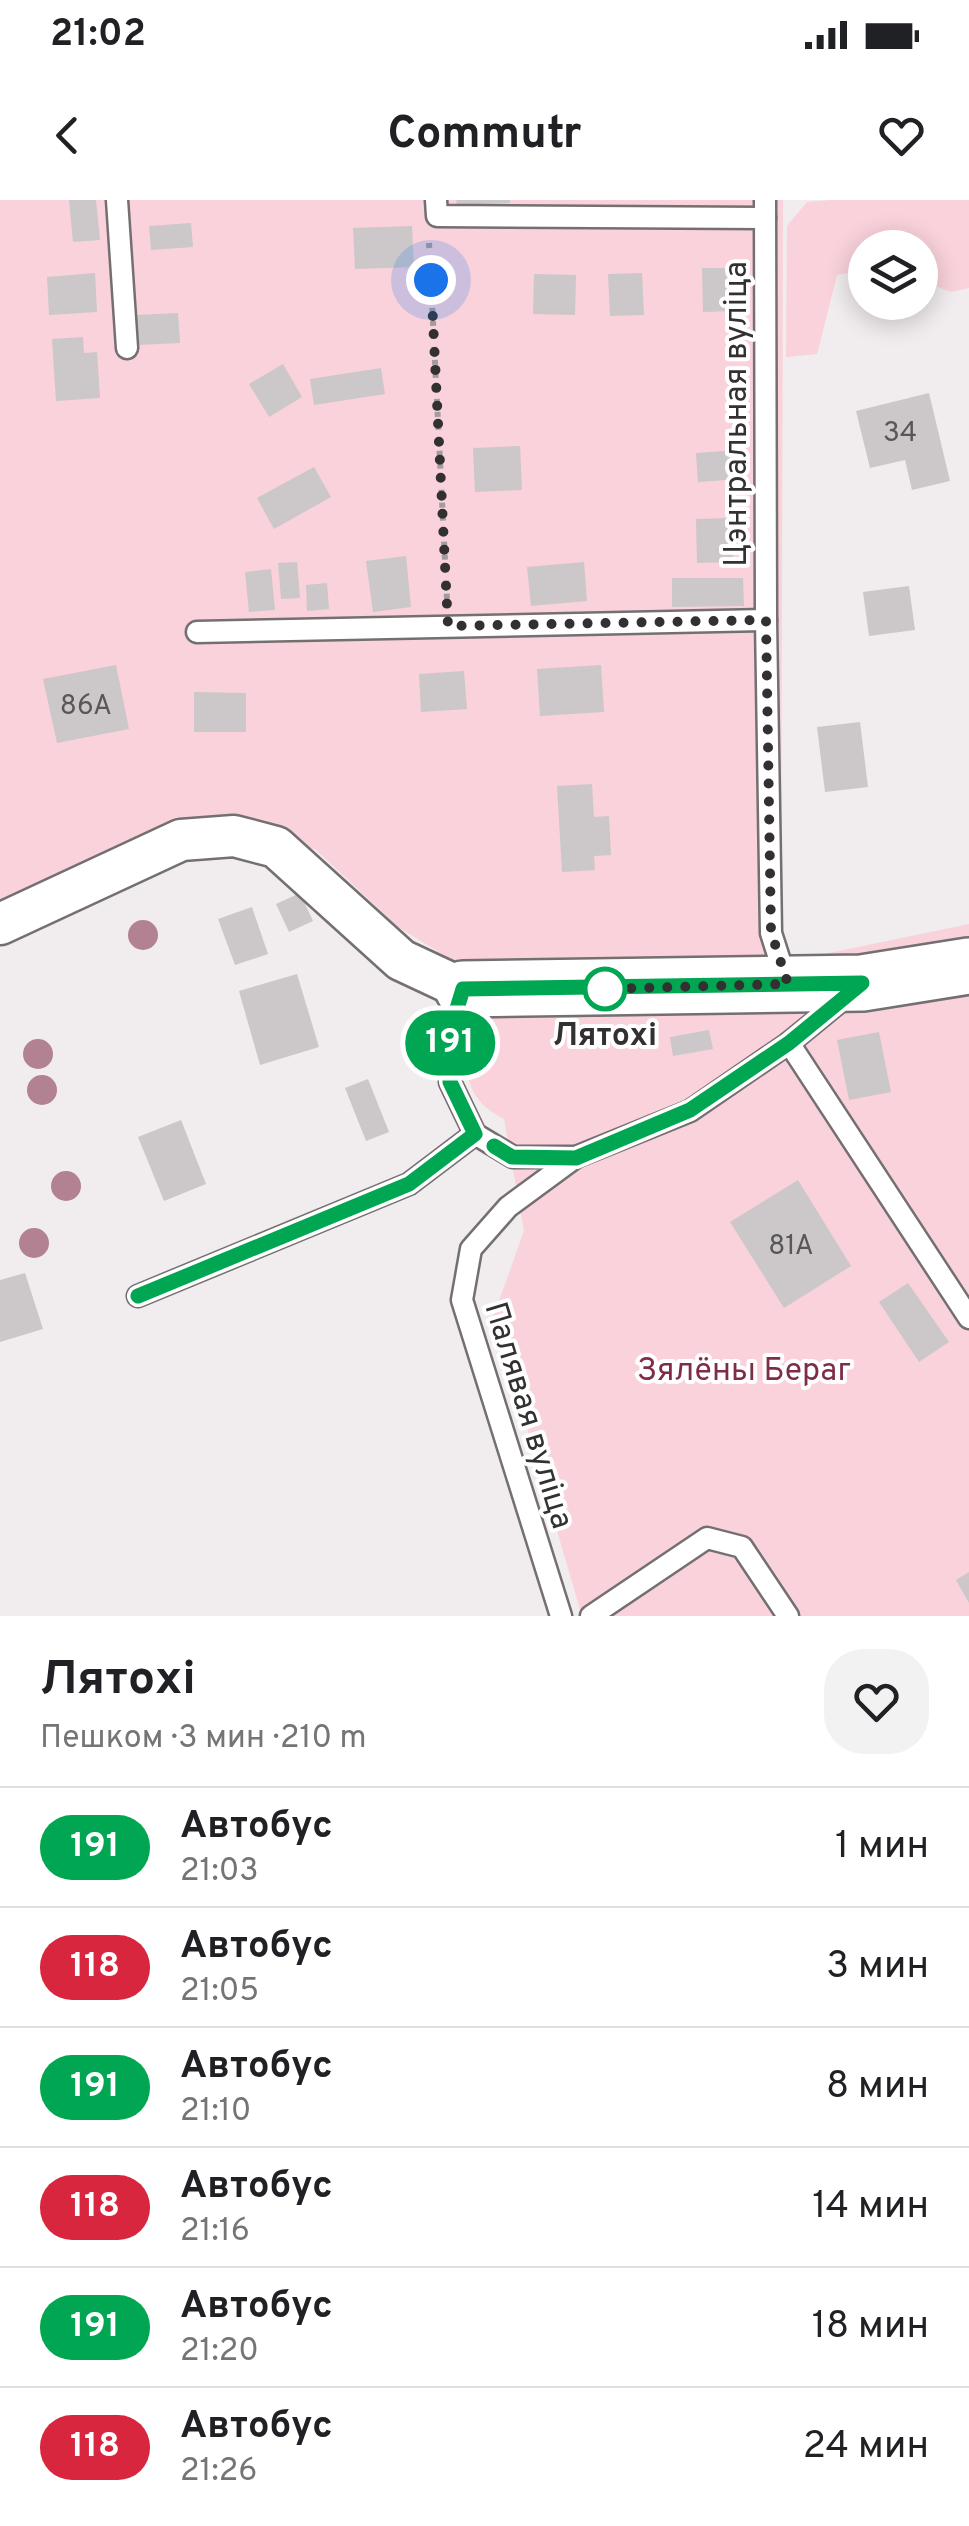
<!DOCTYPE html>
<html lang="ru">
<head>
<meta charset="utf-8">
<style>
  body { margin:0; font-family:Overpass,sans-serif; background:#f2f2f2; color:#202124; height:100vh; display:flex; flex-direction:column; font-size:38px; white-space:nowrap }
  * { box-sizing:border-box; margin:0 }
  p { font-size:32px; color:#757577 }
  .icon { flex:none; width:55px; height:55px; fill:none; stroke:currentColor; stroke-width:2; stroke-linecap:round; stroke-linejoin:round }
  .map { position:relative; height:1416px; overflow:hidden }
  .drawer { display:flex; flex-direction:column; background:#fff; flex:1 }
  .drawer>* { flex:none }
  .badge { padding:0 20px; border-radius:32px; font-size:35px; line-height:65px }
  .controls { position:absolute; left:848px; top:30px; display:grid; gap:20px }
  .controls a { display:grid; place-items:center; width:90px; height:90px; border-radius:50%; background:#fff; box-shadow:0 5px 25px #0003; font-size:50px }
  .you { position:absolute; width:50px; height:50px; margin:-25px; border:8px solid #fff; border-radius:50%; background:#1a73e8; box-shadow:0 0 0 15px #1a73e833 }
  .map>.badge { position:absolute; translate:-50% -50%; box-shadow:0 0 0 5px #fff }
  .round { display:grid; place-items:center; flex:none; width:105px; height:105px; border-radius:40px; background:#f2f2f2 }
  .headline { display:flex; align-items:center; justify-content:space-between; height:170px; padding:0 40px }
  h1 { font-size:48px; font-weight:700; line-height:75px }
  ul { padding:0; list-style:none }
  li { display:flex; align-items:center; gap:30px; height:120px; padding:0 40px; border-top:2px solid #e0e0e0 }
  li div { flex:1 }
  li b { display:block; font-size:38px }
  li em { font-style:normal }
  li .badge { min-width:110px; font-weight:700; text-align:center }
  .status { display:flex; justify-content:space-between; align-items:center; height:70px; padding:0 50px; background:#fff; direction:ltr }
  .status svg { height:28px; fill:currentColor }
  header { display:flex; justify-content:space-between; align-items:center; height:130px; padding:0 40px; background:#fff; font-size:45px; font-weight:700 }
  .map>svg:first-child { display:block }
  .green { fill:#f9d2db }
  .building { fill:#ccc7c8 }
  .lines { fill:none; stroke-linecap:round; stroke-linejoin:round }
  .lane-casing { stroke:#746f70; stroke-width:25 }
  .street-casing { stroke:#746f70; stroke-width:45 }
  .secondary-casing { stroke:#746f70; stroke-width:60 }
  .path { stroke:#a19d9e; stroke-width:6; stroke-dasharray:5 8; stroke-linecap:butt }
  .lane { stroke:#fff; stroke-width:20 }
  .street { stroke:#fff; stroke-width:40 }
  .secondary { stroke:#fff; stroke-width:55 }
  .tree { fill:#b28292 }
  .line-casing { stroke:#fff; stroke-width:22 }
  .line { stroke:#00a651; stroke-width:15 }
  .walk { stroke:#323030; stroke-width:10; stroke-dasharray:0 18 }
  .stop-dot { fill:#fff; stroke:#00a651; stroke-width:5 }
  .labels { text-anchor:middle; stroke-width:8; stroke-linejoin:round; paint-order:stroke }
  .number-label { font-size:28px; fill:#585656 }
  .street-label { font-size:32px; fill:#323030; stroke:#fff }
  .stop-label { font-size:32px; font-weight:bold; fill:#323030; stroke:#fff }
  .park-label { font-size:32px; fill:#7e2c48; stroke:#fff }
</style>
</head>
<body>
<div class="status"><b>21:02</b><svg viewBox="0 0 49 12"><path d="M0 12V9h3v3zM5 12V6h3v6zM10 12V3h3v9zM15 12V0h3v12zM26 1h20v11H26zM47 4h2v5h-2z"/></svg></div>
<header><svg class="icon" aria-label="back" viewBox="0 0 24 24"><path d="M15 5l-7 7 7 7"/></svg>Commutr<svg class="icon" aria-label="heart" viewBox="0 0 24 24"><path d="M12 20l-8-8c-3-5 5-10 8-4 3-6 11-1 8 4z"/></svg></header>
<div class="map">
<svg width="969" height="1416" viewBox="0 0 969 1416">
  <rect width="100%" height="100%" fill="#f1eced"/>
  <g class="green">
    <path d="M 0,0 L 783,0 L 781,763 L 969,724 L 969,1416 L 582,1416 L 494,1115 L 524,1031 L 504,919 C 468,901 466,878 464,840 L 485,815 L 478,776 L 398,727 L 315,649 L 181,623 L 0,707 Z"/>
    <path d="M 831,0 L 969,0 L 969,88 L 951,92 L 920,80 L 920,48 L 865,48 L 865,70 L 837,75 L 817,154 L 786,157 L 787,26 L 807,2 Z"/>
  </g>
  <g class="building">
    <path d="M 69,0 L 96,0 L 100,40 L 73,42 Z"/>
    <path d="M 456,0 L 510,0 L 510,3 L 457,5 Z"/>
    <path d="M 191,23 L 193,47 L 151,50 L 149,26 Z"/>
    <path d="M 412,26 L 414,67 L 355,69 L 353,28 Z"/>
    <path d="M 702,68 L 730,68 L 731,111 L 703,112 Z"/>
    <path d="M 95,73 L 97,112 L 49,115 L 47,77 Z"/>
    <path d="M 642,73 L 644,115 L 610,116 L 608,74 Z"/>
    <path d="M 534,74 L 576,75 L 575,115 L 533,114 Z"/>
    <path d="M 178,113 L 180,143 L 138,145 L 136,115 Z"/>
    <path d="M 83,137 L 84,153 L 97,152 L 100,198 L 56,201 L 52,139 Z"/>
    <path d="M 283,164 L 302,197 L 269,217 L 249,184 Z"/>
    <path d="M 381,168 L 385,194 L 314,205 L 310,179 Z"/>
    <path d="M 929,193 L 950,281 L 912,290 L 905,260 L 870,268 L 856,211 Z"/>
    <path d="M 520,246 L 522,290 L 475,292 L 473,248 Z"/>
    <path d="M 738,250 L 740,279 L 698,282 L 696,253 Z"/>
    <path d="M 314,267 L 331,297 L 274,329 L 257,298 Z"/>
    <path d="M 732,318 L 733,362 L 697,363 L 696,319 Z"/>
    <path d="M 406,356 L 411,407 L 373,412 L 366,361 Z"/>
    <path d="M 297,362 L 300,398 L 281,399 L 278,363 Z"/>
    <path d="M 584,362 L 587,401 L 531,406 L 527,367 Z"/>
    <path d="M 271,369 L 275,410 L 249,412 L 245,372 Z"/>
    <path d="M 672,378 L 743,378 L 744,406 L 672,407 Z"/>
    <path d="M 327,383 L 329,409 L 307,411 L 306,385 Z"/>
    <path d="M 909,386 L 915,430 L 869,436 L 863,392 Z"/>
    <path d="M 116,465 L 129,529 L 57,543 L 43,479 Z"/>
    <path d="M 601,465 L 604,512 L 540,516 L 537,469 Z"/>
    <path d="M 464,471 L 467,509 L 421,512 L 419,474 Z"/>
    <path d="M 194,492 L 246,493 L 246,532 L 194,532 Z"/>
    <path d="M 860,522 L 868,587 L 825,592 L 817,527 Z"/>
    <path d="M 592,584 L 594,617 L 609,616 L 611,655 L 594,656 L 595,670 L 562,672 L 557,586 Z"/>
    <path d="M 300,693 L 313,721 L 289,732 L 276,704 Z"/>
    <path d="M 252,707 L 268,754 L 235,765 L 218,719 Z"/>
    <path d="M 297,774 L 319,847 L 260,865 L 239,791 Z"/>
    <path d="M 709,830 L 713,849 L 673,856 L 670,837 Z"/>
    <path d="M 879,832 L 891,892 L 849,900 L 837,840 Z"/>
    <path d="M 368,879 L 389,932 L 366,941 L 345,888 Z"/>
    <path d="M 181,920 L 206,984 L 164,1001 L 138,937 Z"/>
    <path d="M 798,980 L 851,1066 L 784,1108 L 730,1022 Z"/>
    <path d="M 25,1073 L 43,1129 L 0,1142 L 0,1080 Z"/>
    <path d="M 908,1083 L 949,1142 L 919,1162 L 879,1102 Z"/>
    <path d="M 969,1372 L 969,1403 L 956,1380 Z"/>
  </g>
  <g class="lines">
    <defs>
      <g id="lane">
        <path d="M 117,0 L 127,148"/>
        <path d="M 436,0 L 437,16 L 765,18"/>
        <path d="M 765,0 L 766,420 L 771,733 L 787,783"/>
        <path d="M 197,432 L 766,420"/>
        <path d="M 463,789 L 449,831 L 450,882 L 475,934 L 513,957 L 576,957 L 690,911 L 789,843 L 849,794"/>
        <path d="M 789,843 L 969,1118"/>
        <path d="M 138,1096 L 409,984 L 475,934"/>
        <path d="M 561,1416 L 462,1100 L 471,1049 L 508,1007 L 576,957"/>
        <path d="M 591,1416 L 707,1338 L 742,1347 L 788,1416"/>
      </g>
      <path id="street" d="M 0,724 L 181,640 L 234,636 L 276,647 L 401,760 L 463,789"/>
      <path id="secondary" d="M 463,789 L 862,783 L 969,766"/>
    </defs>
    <use href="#lane" class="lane-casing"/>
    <use href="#street" class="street-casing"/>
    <use href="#secondary" class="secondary-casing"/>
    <path class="path" d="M 429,43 L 447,400"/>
    <use href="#lane" class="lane"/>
    <use href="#street" class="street"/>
    <use href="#secondary" class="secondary"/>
  </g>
  <g class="tree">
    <circle cx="143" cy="735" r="15"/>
    <circle cx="38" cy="854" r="15"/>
    <circle cx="42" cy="890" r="15"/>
    <circle cx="66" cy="986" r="15"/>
    <circle cx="34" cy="1043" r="15"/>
  </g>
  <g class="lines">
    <defs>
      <path id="line" d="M 138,1096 L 409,984 L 475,934 L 450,882 L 450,831 L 463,789 L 862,783 L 789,843 L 690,910 L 576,958 L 512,957 L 494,946"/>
    </defs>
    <use href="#line" class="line-casing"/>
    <use href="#line" class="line"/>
    <path class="walk" d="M 431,80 L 448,426 L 766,420 L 771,732 L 788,784 L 605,789"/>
  </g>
  <circle class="stop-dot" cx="605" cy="789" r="20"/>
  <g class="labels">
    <g class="number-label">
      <text x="900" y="241">34</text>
      <text x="86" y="514">86А</text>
      <text x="791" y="1054">81А</text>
    </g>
    <g class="street-label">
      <text transform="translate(735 214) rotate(-90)" y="11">Цэнтральная вуліца</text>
      <text transform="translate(530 1215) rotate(73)" y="11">Палявая вуліца</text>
    </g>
    <g class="stop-label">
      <text x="605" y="845">Лятохі</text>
    </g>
    <g class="park-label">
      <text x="744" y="1180">Зялёны Бераг</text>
    </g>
  </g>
</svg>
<div class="controls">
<a><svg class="icon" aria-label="layers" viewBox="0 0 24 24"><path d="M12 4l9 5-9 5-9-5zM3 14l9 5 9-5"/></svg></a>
</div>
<div class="you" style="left:431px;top:80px"></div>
<b class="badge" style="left:450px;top:843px;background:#00a651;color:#fff">191</b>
</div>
<section class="drawer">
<div class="headline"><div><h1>Лятохі</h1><p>Пешком · 3 мин · 210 m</p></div><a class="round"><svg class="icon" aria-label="heart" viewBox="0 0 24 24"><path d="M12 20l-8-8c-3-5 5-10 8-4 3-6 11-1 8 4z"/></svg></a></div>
<ul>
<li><span class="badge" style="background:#00a651;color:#fff">191</span><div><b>Автобус</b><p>21:03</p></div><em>1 мин</em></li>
<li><span class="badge" style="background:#d7263d;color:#fff">118</span><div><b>Автобус</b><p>21:05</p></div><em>3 мин</em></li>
<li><span class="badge" style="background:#00a651;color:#fff">191</span><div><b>Автобус</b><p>21:10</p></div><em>8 мин</em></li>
<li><span class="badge" style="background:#d7263d;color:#fff">118</span><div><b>Автобус</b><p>21:16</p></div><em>14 мин</em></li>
<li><span class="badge" style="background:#00a651;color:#fff">191</span><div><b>Автобус</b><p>21:20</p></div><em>18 мин</em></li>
<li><span class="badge" style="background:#d7263d;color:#fff">118</span><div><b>Автобус</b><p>21:26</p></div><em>24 мин</em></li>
</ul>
</section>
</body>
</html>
